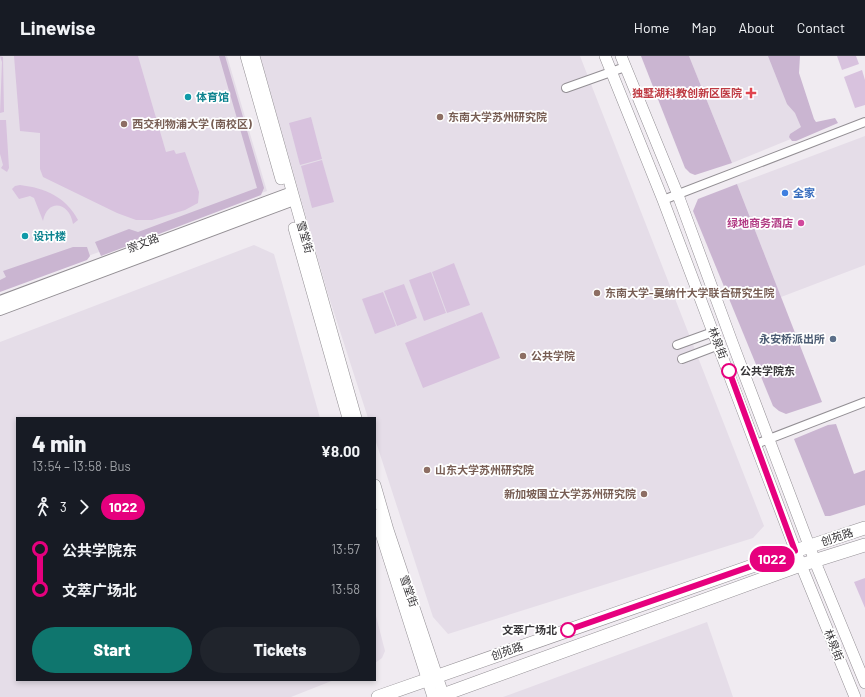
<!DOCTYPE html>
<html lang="en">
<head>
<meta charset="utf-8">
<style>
  body { margin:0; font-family:Barlow,"Noto Sans SC",sans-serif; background:#20242c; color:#f1f3f6; height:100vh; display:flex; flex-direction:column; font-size:15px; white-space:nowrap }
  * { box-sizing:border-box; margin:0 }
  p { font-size:13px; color:#9ea1a6 }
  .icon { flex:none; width:22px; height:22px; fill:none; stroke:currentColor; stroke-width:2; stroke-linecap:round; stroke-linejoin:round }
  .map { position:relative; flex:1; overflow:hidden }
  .sheet { position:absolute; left:16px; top:361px; width:360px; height:264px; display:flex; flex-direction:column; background:#171b24; border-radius:0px; box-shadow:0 2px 6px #0003 }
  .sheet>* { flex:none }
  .badge { padding:0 8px; border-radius:13px; font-size:14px; line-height:26px }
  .map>.badge { position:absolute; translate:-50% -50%; box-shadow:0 0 0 2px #fff }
  .legs { display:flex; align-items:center; gap:6px; height:44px; padding:0 16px; font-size:13px }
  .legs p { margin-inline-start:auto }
  .overview { display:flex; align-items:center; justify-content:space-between; height:68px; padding:0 16px }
  h1 { font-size:22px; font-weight:800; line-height:30px }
  .button { display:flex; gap:8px; margin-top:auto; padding:8px 16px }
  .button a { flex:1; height:46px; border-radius:24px; background:#0f766e; color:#fff; font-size:16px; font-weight:800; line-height:46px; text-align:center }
  .button a+a { background:#20242c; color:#f1f3f6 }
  ul { padding:0 16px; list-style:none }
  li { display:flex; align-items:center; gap:14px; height:40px; font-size:15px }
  li i { display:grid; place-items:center; width:6px; height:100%; margin:0 5px; background:currentColor }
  li i::after { content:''; width:10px; height:10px; margin:-5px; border:3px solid; border-radius:50%; background:#171b24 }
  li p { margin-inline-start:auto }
  li:first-child i { background:linear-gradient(#0000 50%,currentColor 0) }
  li:last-child i { background:linear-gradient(currentColor 50%,#0000 0) }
  header { display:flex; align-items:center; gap:24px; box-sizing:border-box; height:56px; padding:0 20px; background:#171b24; border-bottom:1px solid #363941 }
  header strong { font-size:19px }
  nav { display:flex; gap:22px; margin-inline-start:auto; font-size:14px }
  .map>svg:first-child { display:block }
  .built { fill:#e5dde8 }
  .green { fill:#d8c2de }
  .forest { fill:#cab5d1 }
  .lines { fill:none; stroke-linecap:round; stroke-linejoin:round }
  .minor-casing { stroke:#938f94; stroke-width:10 }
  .tertiary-casing { stroke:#938f94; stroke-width:12 }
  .secondary-casing { stroke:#938f94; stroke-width:12 }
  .primary-casing { stroke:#938f94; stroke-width:14 }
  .minor { stroke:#fff; stroke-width:8 }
  .tertiary { stroke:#fff; stroke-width:10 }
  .secondary { stroke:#fff; stroke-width:11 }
  .primary { stroke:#fff; stroke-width:13 }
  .line-1-casing { stroke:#fff; stroke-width:9 }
  .line-1 { stroke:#e6007e; stroke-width:6 }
  .health-dot { fill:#e0444e; stroke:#fff; stroke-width:1.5 }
  .culture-dot { fill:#0f9aa8; stroke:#fff; stroke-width:1.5 }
  .education-dot { fill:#8d6e63; stroke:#fff; stroke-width:1.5 }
  .shop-dot { fill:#3f7fe0; stroke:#fff; stroke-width:1.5 }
  .hotel-dot { fill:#d1479c; stroke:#fff; stroke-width:1.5 }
  .service-dot { fill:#5c6f8a; stroke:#fff; stroke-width:1.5 }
  .stop-1-dot { fill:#fff; stroke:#e6007e; stroke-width:2 }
  .labels { text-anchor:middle; stroke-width:3.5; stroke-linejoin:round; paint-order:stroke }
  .health-label { font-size:11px; font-weight:bold; fill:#be3a42; stroke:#fff; text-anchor:end }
  .culture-label { font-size:11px; font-weight:bold; fill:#0d838f; stroke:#fff; text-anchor:start }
  .education-label { font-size:11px; font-weight:bold; fill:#785e54; stroke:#fff; text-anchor:start }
  .shop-label { font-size:11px; font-weight:bold; fill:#366cbe; stroke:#fff; text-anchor:start }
  .hotel-label { font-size:11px; font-weight:bold; fill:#b23c85; stroke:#fff; text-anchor:end }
  .street-label { font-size:11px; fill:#383639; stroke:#fff }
  .service-label { font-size:11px; font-weight:bold; fill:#4e5e75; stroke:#fff; text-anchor:end }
  .stop-label { font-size:11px; font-weight:bold; fill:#383639; stroke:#fff; text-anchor:start }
</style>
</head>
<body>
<header>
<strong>Linewise</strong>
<nav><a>Home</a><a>Map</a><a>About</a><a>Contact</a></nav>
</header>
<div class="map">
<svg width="865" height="641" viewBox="0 0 865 641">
  <rect width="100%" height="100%" fill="#f0ebf1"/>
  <g class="built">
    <path d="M 0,0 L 227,0 L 267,135 L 0,232 Z"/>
    <path d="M 260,0 L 580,0 L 764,470 L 753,482 L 448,578 L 433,561 L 375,383 L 375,362 L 368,362 L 328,238 Z"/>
    <path d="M 689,0 L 782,0 L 813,74 L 732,107 Z"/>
    <path d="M 865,80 L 865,209 L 781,241 L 737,128 Z"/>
    <path d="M 254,189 L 274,198 L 320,362 L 17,362 L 17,624 L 334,624 L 291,641 L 0,641 L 0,286 Z"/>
    <path d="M 375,556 L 385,595 L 382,602 L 375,607 Z"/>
    <path d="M 707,566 L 733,641 L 503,641 Z"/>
  </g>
  <g class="green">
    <path d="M 0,0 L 3,1 L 4,56 L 0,57 L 2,6 Z"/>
    <path d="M 14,0 L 138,0 L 166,96 L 174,94 L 176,98 L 185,96 L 199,136 L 198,147 L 185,154 L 152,164 L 136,164 L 117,157 L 43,121 L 40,113 L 40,77 L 20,75 Z"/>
    <path d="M 837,0 L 856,0 L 859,8 L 842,14 Z"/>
    <path d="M 862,14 L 865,24 L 865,49 L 855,52 L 844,21 Z"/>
    <path d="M 311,61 L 322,103 L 300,109 L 289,67 Z"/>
    <path d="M 0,64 L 6,64 L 9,112 L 7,116 L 1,112 L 3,109 L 0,98 Z"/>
    <path d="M 322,104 L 334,146 L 312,152 L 301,110 Z"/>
    <path d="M 20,129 C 45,132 66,141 78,164 L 73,168 C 70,147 48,141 43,165 L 34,142 L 30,140 L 19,143 L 12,133 L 15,130 Z"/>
    <path d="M 454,207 L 470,249 L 447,257 L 432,216 Z"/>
    <path d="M 431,216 L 446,257 L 424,265 L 409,224 Z"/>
    <path d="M 404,228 L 417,262 L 397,270 L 384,235 Z"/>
    <path d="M 383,236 L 396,270 L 375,278 L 362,243 Z"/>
    <path d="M 482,256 L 500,302 L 423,332 L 405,287 Z"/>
    <path d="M 865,522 L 865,552 L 854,526 Z"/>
  </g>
  <g class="forest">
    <path d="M 219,0 L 225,0 L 264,132 L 261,139 L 101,200 L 95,186 L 129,173 L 138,176 L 257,132 Z"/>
    <path d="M 641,0 L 689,0 L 732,107 L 695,119 L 690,117 L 685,112 Z"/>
    <path d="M 768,0 L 800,0 L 799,17 L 814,63 L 816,66 L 835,62 L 838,67 L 796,85 L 792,85 L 789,81 L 790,78 L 801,71 L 795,57 L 787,48 Z"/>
    <path d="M 737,128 L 822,346 L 786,358 L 779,355 L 773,350 L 693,155 L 698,143 Z"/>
    <path d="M 73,191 L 87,191 L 90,200 L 87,204 L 0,236 L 0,224 L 6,221 L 3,215 Z"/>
    <path d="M 836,368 L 854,418 L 865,414 L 865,449 L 830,460 L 825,460 L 794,383 L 828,369 Z"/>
  </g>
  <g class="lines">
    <defs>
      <g id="minor">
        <path d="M 566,32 L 625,11"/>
        <path d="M 663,144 L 865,66"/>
        <path d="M 677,289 L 713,276"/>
        <path d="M 682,303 L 719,289"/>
        <path d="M 756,388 L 865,346"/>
      </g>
      <g id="tertiary">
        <path d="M 0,245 L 292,136"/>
        <path d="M 0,254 L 294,144"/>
      </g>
      <g id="secondary">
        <path d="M 246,0 L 281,123"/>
        <path d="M 254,0 L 356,362"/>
        <path d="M 605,0 L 663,144 L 801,509 L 855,641"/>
        <path d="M 621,0 L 678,139 L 732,286 L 818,513 L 865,627"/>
        <path d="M 294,172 L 348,362"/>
        <path d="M 375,429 L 388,474 L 444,641"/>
        <path d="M 375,459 L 433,641"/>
      </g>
      <g id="primary">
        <path d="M 378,641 L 795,495 L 865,472"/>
        <path d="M 437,641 L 801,509 L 865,489"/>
      </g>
    </defs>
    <use href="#minor" class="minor-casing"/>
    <use href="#tertiary" class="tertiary-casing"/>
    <use href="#secondary" class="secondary-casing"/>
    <use href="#primary" class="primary-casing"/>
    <use href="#minor" class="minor"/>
    <use href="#tertiary" class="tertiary"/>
    <use href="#secondary" class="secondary"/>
    <use href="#primary" class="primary"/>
  </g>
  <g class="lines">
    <defs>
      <path id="line-1" d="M 568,574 L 795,495 L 729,315"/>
    </defs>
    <use href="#line-1" class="line-1-casing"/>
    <use href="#line-1" class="line-1"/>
  </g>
  <path class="health-dot" d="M749 31h4v4h4v4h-4v4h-4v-4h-4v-4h4z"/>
  <g class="culture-dot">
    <circle cx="188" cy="41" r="4"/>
    <circle cx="25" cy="180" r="4"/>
  </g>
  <g class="education-dot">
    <circle cx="440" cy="61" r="4"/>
    <circle cx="124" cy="68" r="4"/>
    <circle cx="597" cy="237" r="4"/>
    <circle cx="523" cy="300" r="4"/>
    <circle cx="427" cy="414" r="4"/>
    <circle cx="644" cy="438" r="4"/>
  </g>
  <circle class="shop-dot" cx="785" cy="137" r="4"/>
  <circle class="hotel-dot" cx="801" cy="167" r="4"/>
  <circle class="service-dot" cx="833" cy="283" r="4"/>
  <g class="stop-1-dot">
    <circle cx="729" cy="315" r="7"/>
    <circle cx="568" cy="574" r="7"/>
  </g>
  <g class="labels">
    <g class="health-label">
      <text x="742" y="41">独墅湖科教创新区医院</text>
    </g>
    <g class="culture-label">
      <text x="196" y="45">体育馆</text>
      <text x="33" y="184">设计楼</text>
    </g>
    <g class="education-label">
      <text x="448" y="65">东南大学苏州研究院</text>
      <text x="132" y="72">西交利物浦大学 (南校区)</text>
      <text x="605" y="241">东南大学-莫纳什大学联合研究生院</text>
      <text x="531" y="304">公共学院</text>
      <text x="435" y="418">山东大学苏州研究院</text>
      <text x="636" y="442" text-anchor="end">新加坡国立大学苏州研究院</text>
    </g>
    <g class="shop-label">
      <text x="793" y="141">全家</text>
    </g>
    <g class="hotel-label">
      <text x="793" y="171">绿地商务酒店</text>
    </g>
    <g class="street-label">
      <text transform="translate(305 181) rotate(74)" y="4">雪堂街</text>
      <text transform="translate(143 187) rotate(-21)" y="4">崇文路</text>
      <text transform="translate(718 287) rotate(69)" y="4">林泉街</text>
      <text transform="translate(837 481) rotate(-18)" y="4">创苑路</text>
      <text transform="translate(409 535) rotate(71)" y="4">雪堂街</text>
      <text transform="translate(834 589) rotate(68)" y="4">林泉街</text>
      <text transform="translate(507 595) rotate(-19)" y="4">创苑路</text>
    </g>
    <g class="service-label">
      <text x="825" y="287">永安桥派出所</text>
    </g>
    <g class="stop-label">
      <text x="740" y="319">公共学院东</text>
      <text x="557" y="578" text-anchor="end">文萃广场北</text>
    </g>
  </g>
</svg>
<b class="badge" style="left:772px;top:503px;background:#e6007e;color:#fff">1022</b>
<section class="sheet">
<div class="overview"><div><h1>4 min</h1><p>13:54 – 13:58 · Bus</p></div><b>¥8.00</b></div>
<div class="legs"><svg class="icon" aria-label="walk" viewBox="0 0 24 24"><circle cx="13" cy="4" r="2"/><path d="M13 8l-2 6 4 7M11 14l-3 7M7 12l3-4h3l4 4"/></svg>3<svg class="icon" aria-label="forward" viewBox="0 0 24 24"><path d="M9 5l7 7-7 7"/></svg><b class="badge" style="background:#e6007e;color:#fff">1022</b></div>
<ul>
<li><i style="color:#e6007e"></i><b>公共学院东</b><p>13:57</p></li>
<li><i style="color:#e6007e"></i><b>文萃广场北</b><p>13:58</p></li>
</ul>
<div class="button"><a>Start</a><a>Tickets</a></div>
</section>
</div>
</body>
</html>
